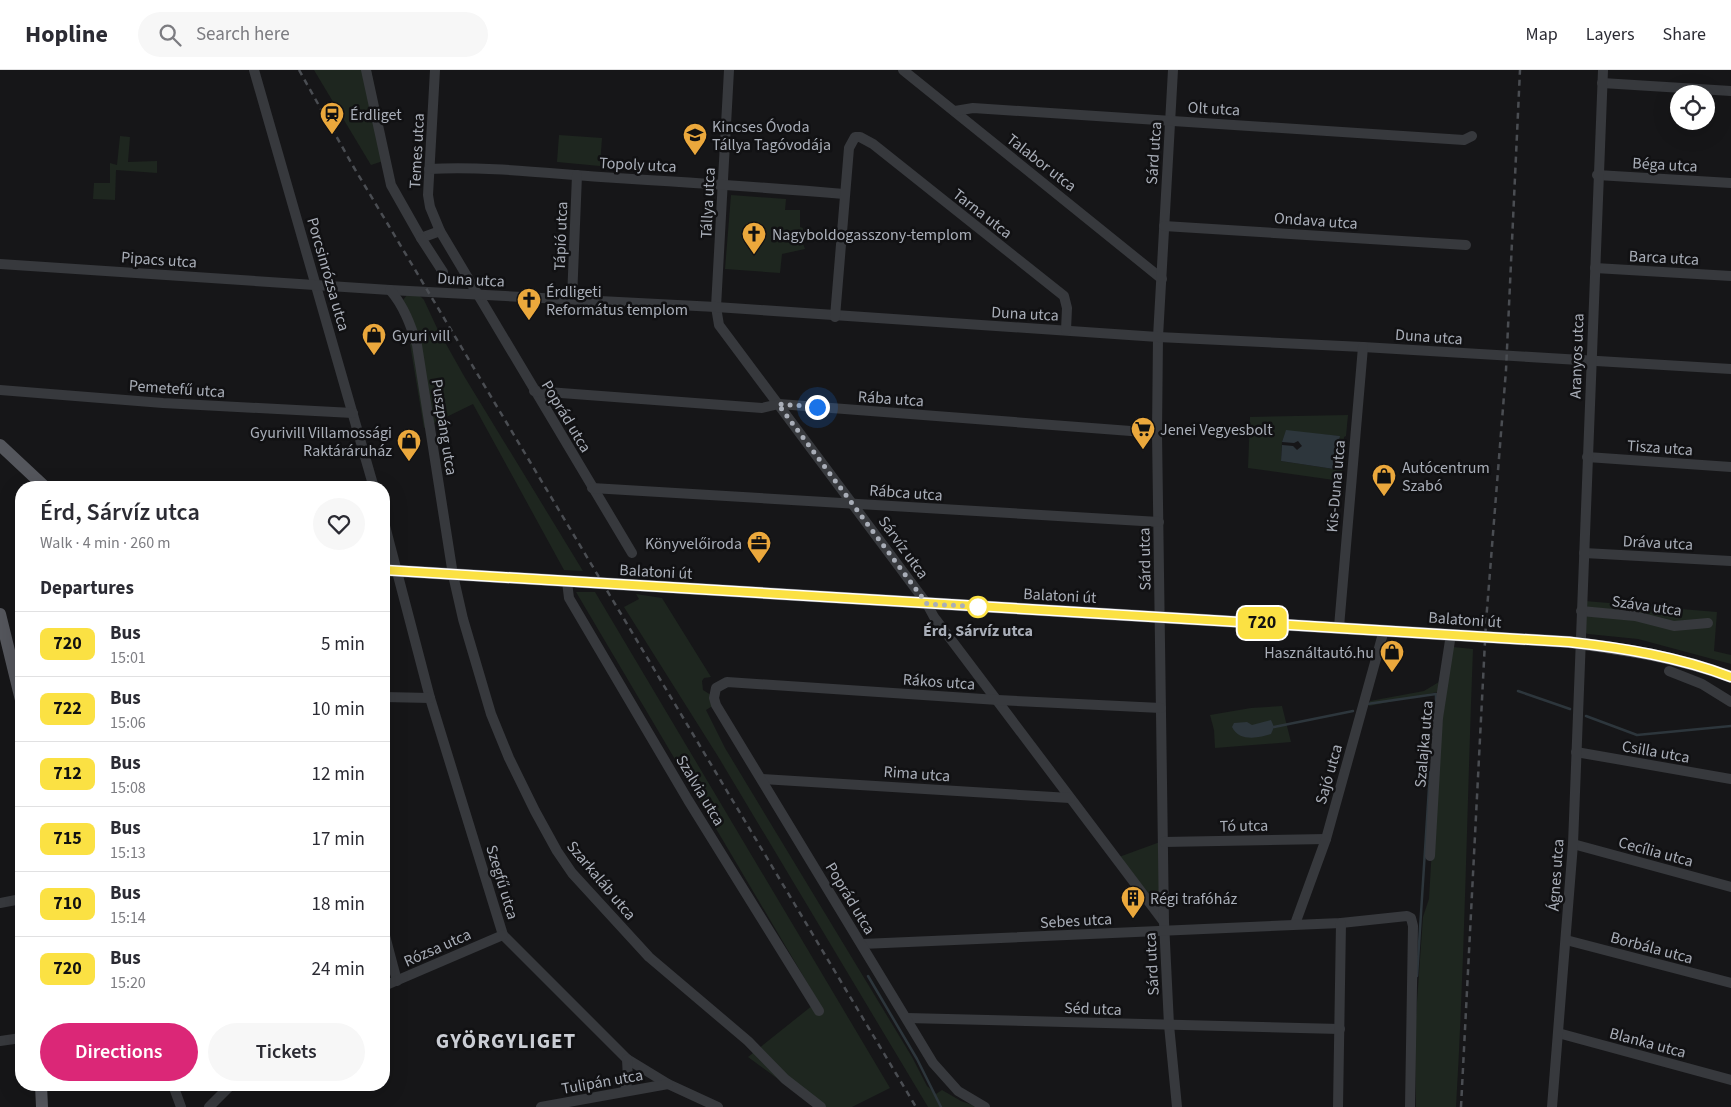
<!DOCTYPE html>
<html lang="en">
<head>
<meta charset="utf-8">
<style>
  body { margin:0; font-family:"Source Sans 3",sans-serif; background:#f7f7f7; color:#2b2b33; height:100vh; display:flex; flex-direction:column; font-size:19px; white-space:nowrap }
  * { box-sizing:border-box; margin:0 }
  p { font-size:16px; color:#7c7c81 }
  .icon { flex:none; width:28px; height:28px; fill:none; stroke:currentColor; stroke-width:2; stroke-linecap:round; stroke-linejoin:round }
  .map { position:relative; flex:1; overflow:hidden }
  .panel { position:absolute; left:15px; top:411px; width:375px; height:610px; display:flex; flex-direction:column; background:#fff; border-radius:20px; box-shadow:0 5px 20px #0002 }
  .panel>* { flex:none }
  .badge { padding:0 10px; border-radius:8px; font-size:18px; line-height:32px }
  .buttons { position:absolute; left:1670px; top:15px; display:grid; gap:10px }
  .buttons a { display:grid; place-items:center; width:45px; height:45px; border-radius:50%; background:#fff; box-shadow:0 5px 20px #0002; font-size:25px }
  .you { position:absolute; width:25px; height:25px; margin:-12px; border:4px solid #fff; border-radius:50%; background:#1a73e8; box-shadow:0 0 0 8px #1a73e833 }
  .map>.badge { position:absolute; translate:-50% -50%; box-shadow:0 0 0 2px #fff }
  h2 { padding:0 25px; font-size:19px; line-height:45px }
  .round { display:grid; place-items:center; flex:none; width:52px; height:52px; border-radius:26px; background:#f7f7f7 }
  .headline { display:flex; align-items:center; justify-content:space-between; height:85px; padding:0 25px }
  h1 { font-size:24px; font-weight:600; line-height:38px }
  .primary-button { display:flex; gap:10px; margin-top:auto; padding:10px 25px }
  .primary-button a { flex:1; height:58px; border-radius:30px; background:#db2777; color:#fff; font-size:20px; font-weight:600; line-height:58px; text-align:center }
  .primary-button a+a { background:#f7f7f7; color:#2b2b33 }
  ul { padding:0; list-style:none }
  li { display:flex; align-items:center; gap:15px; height:65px; padding:0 25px; border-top:1px solid #e1e1e2 }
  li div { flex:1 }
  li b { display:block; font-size:19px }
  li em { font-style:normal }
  li .badge { min-width:55px; font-weight:700; text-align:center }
  header { display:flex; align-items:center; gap:30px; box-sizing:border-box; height:70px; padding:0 25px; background:#fff; border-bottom:1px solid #e1e1e2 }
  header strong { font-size:24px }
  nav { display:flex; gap:28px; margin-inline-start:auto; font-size:18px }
  .search { width:350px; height:45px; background:#f7f7f7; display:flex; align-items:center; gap:12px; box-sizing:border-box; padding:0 18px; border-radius:28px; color:#7c7c81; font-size:19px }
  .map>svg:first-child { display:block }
  .green { fill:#1e261f; fill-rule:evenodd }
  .water { fill:#2d363c }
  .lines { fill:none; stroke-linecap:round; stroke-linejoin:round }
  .stream { stroke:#2d363c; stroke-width:2.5 }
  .minor { stroke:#37393d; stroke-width:10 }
  .major { stroke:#54565c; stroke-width:12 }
  .rail { stroke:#4a4d52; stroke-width:2.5; stroke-dasharray:6 5; stroke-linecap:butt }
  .line-casing { stroke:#fff; stroke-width:11 }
  .line { stroke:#fbe143; stroke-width:8 }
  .walk { stroke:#a9aeb8; stroke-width:5; stroke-dasharray:0 9 }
  .stop-dot { fill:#fff; stroke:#fbe143; stroke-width:2.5 }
  .labels { text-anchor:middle; stroke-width:5; stroke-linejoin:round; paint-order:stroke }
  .street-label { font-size:16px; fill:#a9aeb8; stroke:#111113 }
  .poi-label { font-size:16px; fill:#a9aeb8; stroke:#111113; text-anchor:start }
  .stop-label { font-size:16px; font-weight:bold; fill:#a9aeb8; stroke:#111113 }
  .district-label { font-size:21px; font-weight:bold; letter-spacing:1px; fill:#cacdd4; stroke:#111113 }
</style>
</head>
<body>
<header>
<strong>Hopline</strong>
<div class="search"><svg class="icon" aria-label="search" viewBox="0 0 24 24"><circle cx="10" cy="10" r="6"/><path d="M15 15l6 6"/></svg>Search here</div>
<nav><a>Map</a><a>Layers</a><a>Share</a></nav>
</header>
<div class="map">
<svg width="1731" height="1037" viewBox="0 0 1731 1037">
  <rect width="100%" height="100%" fill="#161618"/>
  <g class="green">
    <path d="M 314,0 L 371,0 L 389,89 L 371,95 Z"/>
    <path d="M 559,65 L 602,68 L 600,96 L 557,92 Z"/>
    <path d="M 120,66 L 130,67 L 128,92 L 157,91 L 157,103 L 116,100 L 115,130 L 93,129 L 94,113 L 110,113 L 110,93 L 117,95 Z"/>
    <path d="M 731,125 L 786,129 L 785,140 L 800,140 L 800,157 L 803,158 L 802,171 L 805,179 L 782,184 L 780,203 L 725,199 Z"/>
    <path d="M 407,225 L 420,226 L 424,230 L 437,258 L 464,306 L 583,501 L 564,500 L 473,334 L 424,358 L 410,274 L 420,273 L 403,230 Z"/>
    <path d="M 1348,345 L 1346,366 L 1344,367 L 1341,411 L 1248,398 L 1250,347 ZM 1286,361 L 1340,366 L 1334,399 L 1281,391 L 1282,372 Z"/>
    <path d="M 576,522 L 595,522 L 890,1018 L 852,1037 L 816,1037 L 748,987 L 818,931 Z"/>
    <path d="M 636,524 L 662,528 L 711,607 L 704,608 L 702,611 L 703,620 L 711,625 L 714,635 L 706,640 L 725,678 L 912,987 L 927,1016 L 936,1024 L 942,1020 L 961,1031 L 978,1037 L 928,1037 L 719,688 L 624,537 L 639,529 Z"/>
    <path d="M 1585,531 L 1717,542 L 1714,581 L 1731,585 L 1731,594 L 1638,569 L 1588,564 L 1586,563 Z"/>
    <path d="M 1453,577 L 1473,579 C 1467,732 1465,884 1456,1037 L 1416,1037 L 1415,960 L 1423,847 L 1429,829 C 1434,744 1438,661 1453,577 Z"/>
    <path d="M 1439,612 L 1438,622 L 1369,636 L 1370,631 L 1424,621 Z"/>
    <path d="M 1282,636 L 1291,672 L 1215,678 L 1214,660 L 1210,645 L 1251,638 Z"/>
    <path d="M 1160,772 L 1160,827 L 1154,830 L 1119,787 Z"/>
  </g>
  <g class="water">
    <path d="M 1286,360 L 1340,366 L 1334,399 L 1281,391 L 1282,375 L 1293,376 L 1297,380 L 1302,376 L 1298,371 L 1294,373 L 1282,372 Z"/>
    <path d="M 1271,650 L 1274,657 L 1271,664 C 1259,668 1239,672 1232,657 L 1234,653 L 1247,652 L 1252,655 Z"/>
  </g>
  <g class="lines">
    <g class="stream">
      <path d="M 1518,621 L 1570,639"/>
      <path d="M 1367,634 L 1436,624 L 1436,631"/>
      <path d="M 1586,646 L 1637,665 L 1731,656"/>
      <path d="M 1274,657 L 1353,641"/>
      <path d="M 868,906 L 917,989 L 941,1037"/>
      <path d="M 1417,906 L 1430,702"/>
    </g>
    <g class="minor">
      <path d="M 254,0 L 374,418"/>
      <path d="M 366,0 L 391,115 L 421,168 L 440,161"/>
      <path d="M 435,0 L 428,125 L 430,137 L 440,161 L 632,483"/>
      <path d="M 729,0 L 716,237 L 719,255 L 927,534 L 934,547 L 1164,852"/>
      <path d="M 903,0 L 1162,209"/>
      <path d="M 1173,0 L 1158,267 L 1157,363 L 1164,852 L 1169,955 L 1177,1037"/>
      <path d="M 1602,13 L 1731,21"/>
      <path d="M 955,41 L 973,38 L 1464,70 L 1472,66"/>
      <path d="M 429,99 C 486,96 544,103 601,107 C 682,112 763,117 844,124"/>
      <path d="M 1597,105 L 1731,113"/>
      <path d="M 1164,156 L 1466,175"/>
      <path d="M 421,168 L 443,202"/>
      <path d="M 0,194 L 390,220 L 716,237 L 1158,267 L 1363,277 L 1731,299"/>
      <path d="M 1595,198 L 1731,206"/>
      <path d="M 390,220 C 404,236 411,256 417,275 L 453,505 L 463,549 L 491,644 L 509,688 L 535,741 L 557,781 L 572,803 L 649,887 L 748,971 L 785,1009 L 821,1037"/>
      <path d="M 572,229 L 577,105"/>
      <path d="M 835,247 L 849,78 L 855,67 L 860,67 L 873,74 L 1064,226 L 1067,238 L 1066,260"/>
      <path d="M 0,320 L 163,333 L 353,343"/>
      <path d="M 534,321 L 762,338 L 779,334 L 1157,363"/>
      <path d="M 1587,387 L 1731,397"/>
      <path d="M 592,418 L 1159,452"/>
      <path d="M 384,452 L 430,628 L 503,865 L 627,989 L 668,1014 L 718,1037"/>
      <path d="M 1584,483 L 1731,491"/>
      <path d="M 567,512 L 569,528 L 688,730 L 819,941"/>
      <path d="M 1581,541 L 1635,546 L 1674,556 L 1708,553"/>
      <path d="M 1339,557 L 1363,277"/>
      <path d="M 1669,601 L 1702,614 L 1731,632"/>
      <path d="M 384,627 L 430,628"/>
      <path d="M 1576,682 L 1731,709"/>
      <path d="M 762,709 L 1070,728"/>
      <path d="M 1164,772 L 1326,769"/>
      <path d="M 1573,774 L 1731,817"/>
      <path d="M 1430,786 L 1438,648 L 1451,564"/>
      <path d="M 0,833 L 21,829"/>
      <path d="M 1295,854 L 1326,769 L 1384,560"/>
      <path d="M 384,862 L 397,911"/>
      <path d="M 1566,870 L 1731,913"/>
      <path d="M 862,874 L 1341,853 L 1407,846 L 1411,848 L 1413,856 L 1410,1037"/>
      <path d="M 384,916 L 503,865"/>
      <path d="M 907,948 L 1340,959"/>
      <path d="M 1558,963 L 1731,1010"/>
      <path d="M 0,971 L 21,968"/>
      <path d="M 173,1015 L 181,1037"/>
      <path d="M 625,1021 L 628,1010 L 627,989"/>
      <path d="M 209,1037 L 231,1015"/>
      <path d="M 541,1037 L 668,1014"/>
      <path d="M 985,1037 L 958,1021 L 933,993 L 716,635 L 714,628 L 716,618 L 727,612 L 998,630 L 1161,638"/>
      <path d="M 1338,1037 L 1341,853"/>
      <path d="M 1552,1037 L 1573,774 L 1603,0"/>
    </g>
    <g class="major">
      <path d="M 0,375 L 46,418"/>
      <path d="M 384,500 L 1569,572 C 1624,579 1679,587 1731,607"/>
      <path d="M 0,544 L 21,630"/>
      <path d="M 41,1015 L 42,1037"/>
    </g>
    <g class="rail">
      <path d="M 299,0 L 353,96 L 916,1037"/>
      <path d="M 1461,1037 L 1486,552 L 1506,300 L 1520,0"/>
    </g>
  </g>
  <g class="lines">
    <defs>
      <path id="line" d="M 384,500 L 1569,572 C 1624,578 1679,587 1731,607"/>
    </defs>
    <use href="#line" class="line-casing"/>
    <use href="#line" class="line"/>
    <path class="walk" d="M 817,337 L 778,334 L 927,534 L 986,537 L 978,537"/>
  </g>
  <defs>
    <symbol id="station-pin" viewBox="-11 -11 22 30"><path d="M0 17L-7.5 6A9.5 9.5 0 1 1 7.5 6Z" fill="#eba83c" stroke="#111113"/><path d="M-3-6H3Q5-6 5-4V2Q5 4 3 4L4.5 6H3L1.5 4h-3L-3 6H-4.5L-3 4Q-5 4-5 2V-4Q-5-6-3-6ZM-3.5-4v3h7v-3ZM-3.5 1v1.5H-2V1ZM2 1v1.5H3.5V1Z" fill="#111"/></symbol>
    <symbol id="school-pin" viewBox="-11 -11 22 30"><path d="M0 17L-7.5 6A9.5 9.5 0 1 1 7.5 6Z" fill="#eba83c" stroke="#111113"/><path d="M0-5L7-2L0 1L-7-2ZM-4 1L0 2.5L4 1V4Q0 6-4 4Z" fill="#111"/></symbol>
    <symbol id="church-pin" viewBox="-11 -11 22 30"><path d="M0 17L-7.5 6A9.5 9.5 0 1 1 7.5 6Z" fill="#eba83c" stroke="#111113"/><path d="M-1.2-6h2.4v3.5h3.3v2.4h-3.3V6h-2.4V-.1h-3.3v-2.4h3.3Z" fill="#111"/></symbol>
    <symbol id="shop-pin" viewBox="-11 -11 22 30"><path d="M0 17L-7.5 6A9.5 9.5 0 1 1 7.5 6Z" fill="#eba83c" stroke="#111113"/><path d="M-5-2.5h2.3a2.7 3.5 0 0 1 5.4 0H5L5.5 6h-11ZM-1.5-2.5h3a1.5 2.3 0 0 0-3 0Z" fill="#111"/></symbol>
    <symbol id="supermarket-pin" viewBox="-11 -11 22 30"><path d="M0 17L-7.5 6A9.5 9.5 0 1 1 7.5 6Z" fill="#eba83c" stroke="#111113"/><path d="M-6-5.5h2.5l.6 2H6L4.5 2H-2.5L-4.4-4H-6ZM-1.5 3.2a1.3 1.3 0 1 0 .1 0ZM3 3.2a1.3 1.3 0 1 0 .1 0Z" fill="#111"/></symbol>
    <symbol id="office-pin" viewBox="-11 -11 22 30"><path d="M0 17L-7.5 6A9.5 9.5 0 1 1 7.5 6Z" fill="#eba83c" stroke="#111113"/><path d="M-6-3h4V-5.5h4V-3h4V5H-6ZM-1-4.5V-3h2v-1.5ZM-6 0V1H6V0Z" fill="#111"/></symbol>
    <symbol id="building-pin" viewBox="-11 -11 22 30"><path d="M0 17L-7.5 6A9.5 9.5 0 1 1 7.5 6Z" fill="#eba83c" stroke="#111113"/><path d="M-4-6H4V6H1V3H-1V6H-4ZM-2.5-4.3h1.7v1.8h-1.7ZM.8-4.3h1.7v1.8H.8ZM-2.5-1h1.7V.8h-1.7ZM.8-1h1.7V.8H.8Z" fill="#111"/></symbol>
  </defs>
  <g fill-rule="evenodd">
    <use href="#station-pin" x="318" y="30" width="28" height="38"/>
    <use href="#school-pin" x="681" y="51" width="28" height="38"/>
    <use href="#church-pin" x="740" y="150" width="28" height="38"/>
    <use href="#church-pin" x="515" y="216" width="28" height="38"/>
    <use href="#shop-pin" x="360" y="251" width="28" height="38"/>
    <use href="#supermarket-pin" x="1129" y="345" width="28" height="38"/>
    <use href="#shop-pin" x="395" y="357" width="28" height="38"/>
    <use href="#shop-pin" x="1370" y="392" width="28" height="38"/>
    <use href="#office-pin" x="745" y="459" width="28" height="38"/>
    <use href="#shop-pin" x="1378" y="568" width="28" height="38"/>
    <use href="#building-pin" x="1119" y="814" width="28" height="38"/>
  </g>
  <circle class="stop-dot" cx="978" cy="537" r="10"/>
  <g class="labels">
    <g class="street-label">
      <text transform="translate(1214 38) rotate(3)" y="6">Olt utca</text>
      <text transform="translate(416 81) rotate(-87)" y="6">Temes utca</text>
      <text transform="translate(1153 83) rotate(-86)" y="6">Sárd utca</text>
      <text transform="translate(1042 92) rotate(38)" y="6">Talabor utca</text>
      <text transform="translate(638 94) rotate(3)" y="6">Topoly utca</text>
      <text transform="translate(1665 94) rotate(3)" y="6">Béga utca</text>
      <text transform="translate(707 133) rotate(-87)" y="6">Tállya utca</text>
      <text transform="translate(983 143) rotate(38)" y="6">Tarna utca</text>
      <text transform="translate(1316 150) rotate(4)" y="6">Ondava utca</text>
      <text transform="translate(560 166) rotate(-88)" y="6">Tápió utca</text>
      <text transform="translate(1664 187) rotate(3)" y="6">Barca utca</text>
      <text transform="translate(159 189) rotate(4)" y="6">Pipacs utca</text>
      <text transform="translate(329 204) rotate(74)" y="6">Porcsinrózsa utca</text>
      <text transform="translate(471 209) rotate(3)" y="6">Duna utca</text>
      <text transform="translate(1025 243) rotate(3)" y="6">Duna utca</text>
      <text transform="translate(1429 266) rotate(4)" y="6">Duna utca</text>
      <text transform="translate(1576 286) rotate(-88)" y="6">Aranyos utca</text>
      <text transform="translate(177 318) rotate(4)" y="6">Pemetefű utca</text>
      <text transform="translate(891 328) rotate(4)" y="6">Rába utca</text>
      <text transform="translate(567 346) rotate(59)" y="6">Poprád utca</text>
      <text transform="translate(445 357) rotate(81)" y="6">Puszpáng utca</text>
      <text transform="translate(1660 377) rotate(4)" y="6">Tisza utca</text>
      <text transform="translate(1335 416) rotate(-85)" y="6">Kis-Duna utca</text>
      <text transform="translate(906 422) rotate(4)" y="6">Rábca utca</text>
      <text transform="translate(1658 472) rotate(3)" y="6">Dráva utca</text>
      <text transform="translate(904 477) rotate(54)" y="6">Sárvíz utca</text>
      <text transform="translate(1144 489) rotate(-91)" y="6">Sárd utca</text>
      <text transform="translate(656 501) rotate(3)" y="6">Balatoni út</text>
      <text transform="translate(1060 525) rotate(3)" y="6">Balatoni út</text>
      <text transform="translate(1647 535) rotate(8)" y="6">Száva utca</text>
      <text transform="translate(1465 549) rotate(4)" y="6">Balatoni út</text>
      <text transform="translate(939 611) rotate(4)" y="6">Rákos utca</text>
      <text transform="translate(1423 674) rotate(-85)" y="6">Szalajka utca</text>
      <text transform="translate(1656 681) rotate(10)" y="6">Csilla utca</text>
      <text transform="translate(917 703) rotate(4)" y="6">Rima utca</text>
      <text transform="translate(1328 704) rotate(-74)" y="6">Sajó utca</text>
      <text transform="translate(701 720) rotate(59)" y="6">Szalvia utca</text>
      <text transform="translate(1244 755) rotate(-1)" y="6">Tó utca</text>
      <text transform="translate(1656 781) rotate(15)" y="6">Cecília utca</text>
      <text transform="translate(1555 805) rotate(-86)" y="6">Ágnes utca</text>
      <text transform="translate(602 810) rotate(50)" y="6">Szarkaláb utca</text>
      <text transform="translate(503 812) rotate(73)" y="6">Szegfű utca</text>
      <text transform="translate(851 828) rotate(59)" y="6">Poprád utca</text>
      <text transform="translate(1076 850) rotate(-3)" y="6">Sebes utca</text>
      <text transform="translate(437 877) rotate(-24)" y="6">Rózsa utca</text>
      <text transform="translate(1652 877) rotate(15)" y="6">Borbála utca</text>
      <text transform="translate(1151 894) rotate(-93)" y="6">Sárd utca</text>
      <text transform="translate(1093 938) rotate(2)" y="6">Séd utca</text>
      <text transform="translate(1648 972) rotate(15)" y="6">Blanka utca</text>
      <text transform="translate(602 1011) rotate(-10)" y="6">Tulipán utca</text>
    </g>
    <g class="poi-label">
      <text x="350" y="50">Érdliget</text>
      <text x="712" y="62">Kincses Óvoda<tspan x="712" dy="18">Tállya Tagóvodája</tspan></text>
      <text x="772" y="170">Nagyboldogasszony-templom</text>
      <text x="546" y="227">Érdligeti<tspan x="546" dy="18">Református templom</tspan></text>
      <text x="392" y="271">Gyuri vill</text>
      <text x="1160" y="365">Jenei Vegyesbolt</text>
      <text x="392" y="368" text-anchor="end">Gyurivill Villamossági<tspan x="392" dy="18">Raktáráruház</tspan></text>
      <text x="1402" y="403">Autócentrum<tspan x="1402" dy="18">Szabó</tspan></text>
      <text x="742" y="479" text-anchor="end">Könyvelőiroda</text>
      <text x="1374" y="588" text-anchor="end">Használtautó.hu</text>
      <text x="1150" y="834">Régi trafóház</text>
    </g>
    <g class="stop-label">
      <text x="978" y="566">Érd, Sárvíz utca</text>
    </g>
    <g class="district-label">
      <text x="506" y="978">GYÖRGYLIGET</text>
    </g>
  </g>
</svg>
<div class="buttons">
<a><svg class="icon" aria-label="locate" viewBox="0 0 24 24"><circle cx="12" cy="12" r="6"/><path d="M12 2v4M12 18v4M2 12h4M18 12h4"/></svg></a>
</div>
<div class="you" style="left:817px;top:337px"></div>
<b class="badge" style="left:1262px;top:553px;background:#fbe143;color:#111">720</b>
<section class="panel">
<div class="headline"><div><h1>Érd, Sárvíz utca</h1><p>Walk · 4 min · 260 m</p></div><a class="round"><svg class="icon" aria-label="heart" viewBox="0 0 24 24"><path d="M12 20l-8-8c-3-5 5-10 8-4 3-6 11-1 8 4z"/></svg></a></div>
<h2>Departures</h2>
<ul>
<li><span class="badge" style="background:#fbe143;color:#111">720</span><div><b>Bus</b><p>15:01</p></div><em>5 min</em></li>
<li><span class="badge" style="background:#fbe143;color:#111">722</span><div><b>Bus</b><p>15:06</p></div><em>10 min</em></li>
<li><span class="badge" style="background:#fbe143;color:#111">712</span><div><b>Bus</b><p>15:08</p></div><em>12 min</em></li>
<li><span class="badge" style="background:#fbe143;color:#111">715</span><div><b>Bus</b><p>15:13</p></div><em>17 min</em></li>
<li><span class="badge" style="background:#fbe143;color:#111">710</span><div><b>Bus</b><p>15:14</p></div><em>18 min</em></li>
<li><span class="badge" style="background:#fbe143;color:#111">720</span><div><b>Bus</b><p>15:20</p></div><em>24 min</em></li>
</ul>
<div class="primary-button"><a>Directions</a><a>Tickets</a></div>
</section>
</div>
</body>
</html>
